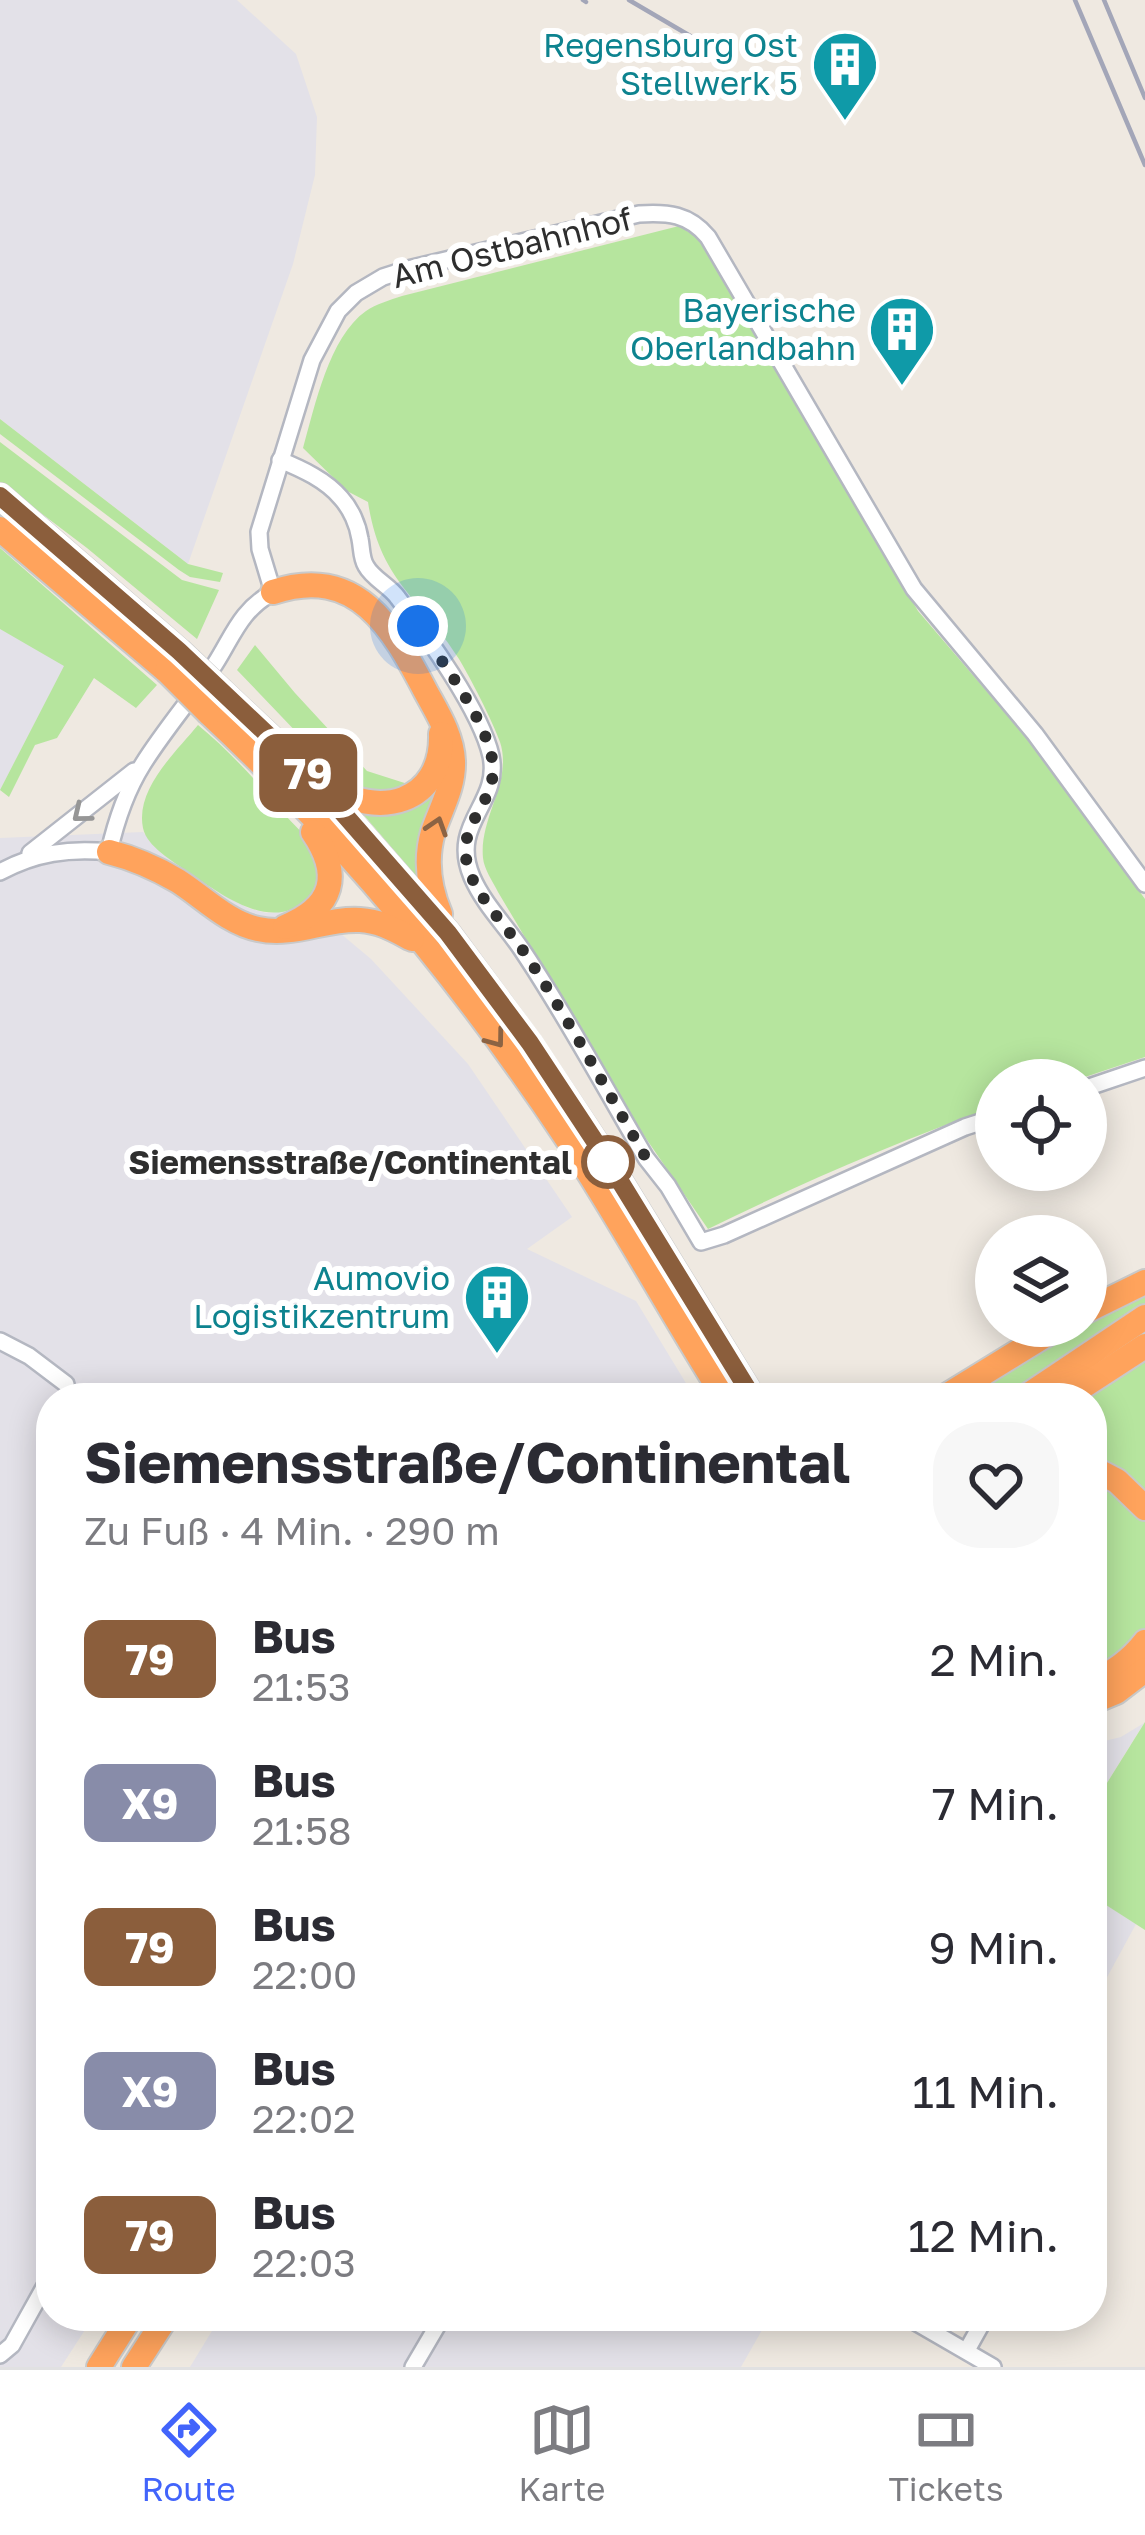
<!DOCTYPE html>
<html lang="de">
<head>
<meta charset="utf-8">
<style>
  body { margin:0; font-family:"Golos Text",sans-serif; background:#f7f7f7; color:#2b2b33; height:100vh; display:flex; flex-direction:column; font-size:45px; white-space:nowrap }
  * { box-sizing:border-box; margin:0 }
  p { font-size:39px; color:#7c7c81 }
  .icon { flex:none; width:66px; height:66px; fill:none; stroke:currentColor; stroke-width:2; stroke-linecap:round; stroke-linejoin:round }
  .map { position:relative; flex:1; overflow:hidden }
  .side { position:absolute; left:36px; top:1383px; width:1071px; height:948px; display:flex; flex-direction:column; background:#fff; border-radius:48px; box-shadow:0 6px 30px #0003 }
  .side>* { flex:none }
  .badge { padding:0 24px; border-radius:18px; font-size:42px; line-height:78px }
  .buttons { position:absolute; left:975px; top:1059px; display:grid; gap:24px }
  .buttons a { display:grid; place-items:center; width:132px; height:132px; border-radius:50%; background:#fff; box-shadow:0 6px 30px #0003; font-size:60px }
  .you { position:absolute; width:60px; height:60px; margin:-30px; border:9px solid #fff; border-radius:50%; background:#1a73e8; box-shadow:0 0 0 18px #1a73e833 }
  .map>.badge { position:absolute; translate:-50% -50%; box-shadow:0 0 0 6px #fff }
  .round { display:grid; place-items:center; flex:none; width:126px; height:126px; border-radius:48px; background:#f7f7f7 }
  .head { display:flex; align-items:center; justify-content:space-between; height:204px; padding:0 48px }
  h1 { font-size:57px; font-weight:700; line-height:90px }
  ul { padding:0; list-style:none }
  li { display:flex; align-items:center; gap:36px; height:144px; padding:0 48px }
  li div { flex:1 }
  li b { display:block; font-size:45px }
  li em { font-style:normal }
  li .badge { min-width:132px; font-weight:700; text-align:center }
  .tabs { display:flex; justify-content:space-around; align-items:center; height:168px; border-top:3px solid #e1e1e2; background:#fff; font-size:33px; color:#7c7c81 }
  .tabs a { display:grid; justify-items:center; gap:6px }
  .tabs .current { color:#4264fb }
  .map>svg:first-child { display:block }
  .industrial { fill:#e3e1e8 }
  .green { fill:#b6e59e }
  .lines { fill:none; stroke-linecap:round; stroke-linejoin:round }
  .minor-casing { stroke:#b4b7c1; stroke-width:20 }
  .highway-casing { stroke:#c9c9c9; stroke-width:28 }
  .minor { stroke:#fff; stroke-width:15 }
  .highway { stroke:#ffa35c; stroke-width:24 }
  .rail { stroke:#a3a6b8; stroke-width:4.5 }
  .highway-bridge-casing { stroke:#c9c9c9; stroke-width:28; stroke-linecap:butt }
  .highway-bridge { stroke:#ffa35c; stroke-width:24 }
  .oneway { stroke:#969696 }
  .oneway2 { stroke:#8c6343 }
  .line-casing { stroke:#fff; stroke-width:27 }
  .line { stroke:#8b5e3c; stroke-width:18 }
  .walk { stroke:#2e2e2e; stroke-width:12; stroke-dasharray:0 21.6 }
  .stop-dot { fill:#fff; stroke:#8b5e3c; stroke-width:6 }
  .labels { text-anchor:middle; stroke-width:12; stroke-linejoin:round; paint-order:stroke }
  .culture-label { font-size:33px; fill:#0d838f; stroke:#fff; text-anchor:end }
  .street-label { font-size:33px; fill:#2e2e2e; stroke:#fff }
  .stop-label { font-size:33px; font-weight:bold; fill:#2e2e2e; stroke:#fff; text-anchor:end }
</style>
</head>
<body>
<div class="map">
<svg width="1145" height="2367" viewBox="0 0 1145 2367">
  <rect width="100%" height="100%" fill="#efe9e1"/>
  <g class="industrial">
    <path d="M 0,0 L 237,0 L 296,54 L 317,117 L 315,175 L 293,264 L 188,564 L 0,419 Z"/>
    <path d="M 0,629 L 65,665 L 0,790 Z"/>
    <path d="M 143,832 L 162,854 L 218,892 L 248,908 L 266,913 L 289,911 L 304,903 L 371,959 L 468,1064 L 572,1217 L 527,1249 L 636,1301 L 695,1398 L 51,1398 L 51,2316 L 94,2316 L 61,2367 L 0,2367 L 0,838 Z"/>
    <path d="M 1144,1723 L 1092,1807 L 1092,1744 L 1121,1737 Z"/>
    <path d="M 1092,1896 L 1136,1924 L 1092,2005 Z"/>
    <path d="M 221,2316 L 770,2316 L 741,2367 L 190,2367 Z"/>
  </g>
  <g class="green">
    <path d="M 679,226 L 695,236 L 712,256 L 918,611 L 1025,736 L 1145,899 L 1145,1057 L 1076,1080 L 996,1080 L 996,1107 C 897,1141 802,1183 708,1229 L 632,1118 L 498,892 C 493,882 484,869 483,858 C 479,817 513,782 500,742 C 493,722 470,677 459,659 C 420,597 380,582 368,502 L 347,491 L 303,448 C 315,406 329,337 366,311 C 376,304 390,300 402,296 Z"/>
    <path d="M 0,419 L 188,564 L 223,573 L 220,582 L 190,577 L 179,570 L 0,434 Z"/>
    <path d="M 0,442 L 182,580 L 219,590 L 197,639 L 87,548 L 0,482 Z"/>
    <path d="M 0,548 L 157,685 L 136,708 L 94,678 L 57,738 L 35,745 L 9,797 L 0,790 L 64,666 L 0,629 Z"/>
    <path d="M 255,645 L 295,693 L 367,771 L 414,786 L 386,797 L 346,784 L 237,670 Z"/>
    <path d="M 198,725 C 232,753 259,784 287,817 C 297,828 311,840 315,853 C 320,868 321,884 310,896 C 274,936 221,894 188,872 C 173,861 147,847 143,828 C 135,789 176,752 198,725 Z"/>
    <path d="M 445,770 L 418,878 L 362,813 L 389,814 Z"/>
    <path d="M 1145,1294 L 1145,1305 L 1005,1398 L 968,1398 L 1102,1314 Z"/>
    <path d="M 1145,1358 L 1145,1495 L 1092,1460 L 1092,1398 L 1083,1398 Z"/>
    <path d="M 1092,1478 L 1131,1504 L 1145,1522 L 1145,1628 L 1131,1648 L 1092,1673 Z"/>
    <path d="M 1145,1722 L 1145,1930 L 1092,1896 L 1092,1807 Z"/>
  </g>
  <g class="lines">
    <defs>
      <g id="minor">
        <path d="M 280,460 C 302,469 326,480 341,498 C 351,509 358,525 360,539 C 362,548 361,558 366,566 C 373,579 390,586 398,598 C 427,636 481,711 491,756 C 501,804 449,823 472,877 C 484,905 508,928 524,953 C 568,1019 606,1090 646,1158 L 668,1186 L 701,1242 L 724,1235 L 965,1127 L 996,1117"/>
        <path d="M 30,853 L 134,771"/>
        <path d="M 0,872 C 35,853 69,848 109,852 C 116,821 126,791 143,764 C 165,729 192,698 215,664 C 234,634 240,611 273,592 L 260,549 L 259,532 L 312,360 L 338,311 L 356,293 L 383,277 L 408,269 L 639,214 C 668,212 689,214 708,237 L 914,589 L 1035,734 L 1145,884"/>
        <path d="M 1086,1088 L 1145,1068"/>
        <path d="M 0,1341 L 29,1356 L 66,1384"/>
        <path d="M 905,2316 L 993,2367"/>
        <path d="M 967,2350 L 986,2316"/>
        <path d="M 0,2355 L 12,2345 L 51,2275"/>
        <path d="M 413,2367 L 443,2316"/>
      </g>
      <g id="highway">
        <path d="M 0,496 L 179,651"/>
        <path d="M 0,529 L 167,671"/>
        <path d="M 273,592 C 357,564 392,627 426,692 C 438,714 452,736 453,761 C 454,787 441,808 433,832 C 425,860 429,888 440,914"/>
        <path d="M 221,691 L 307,772 L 448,933 L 529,1043 L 602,1152 L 753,1398"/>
        <path d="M 209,713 C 344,839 466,986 568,1140 C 623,1224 671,1313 725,1398"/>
        <path d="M 327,785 C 377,820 443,804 441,734"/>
        <path d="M 109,852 C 133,858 156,868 178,881 C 203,897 228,923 258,929 C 294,937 325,918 360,920 C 380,921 395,930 412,939"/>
        <path d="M 285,927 C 334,907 342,875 313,832"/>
        <path d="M 1086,1311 L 1145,1282"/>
        <path d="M 943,1398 L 1060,1326"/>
        <path d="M 1024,1398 L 1145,1317"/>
        <path d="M 1065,1398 L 1145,1346"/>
        <path d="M 1092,1468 L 1117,1481 L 1145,1508"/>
        <path d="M 1092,1682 C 1113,1673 1131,1660 1145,1642"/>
        <path d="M 1092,1702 L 1116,1692 L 1145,1670"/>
        <path d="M 99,2367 L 131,2316"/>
        <path d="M 134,2367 L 167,2316"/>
      </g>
    </defs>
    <use href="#minor" class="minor-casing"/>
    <use href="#highway" class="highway-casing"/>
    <use href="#minor" class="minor"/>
    <use href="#highway" class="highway"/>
    <g class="rail">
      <path d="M 583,0 L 586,2"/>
      <path d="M 629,0 L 704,44"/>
      <path d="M 1075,0 L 1145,165"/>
      <path d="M 1104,0 L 1145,98"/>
    </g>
    <defs>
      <g id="highway-bridge">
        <path d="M 179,651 L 221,691"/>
        <path d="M 167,671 L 209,713"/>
      </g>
    </defs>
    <use href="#highway-bridge" class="highway-bridge-casing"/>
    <use href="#highway-bridge" class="highway-bridge"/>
  </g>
  <defs><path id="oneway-chevron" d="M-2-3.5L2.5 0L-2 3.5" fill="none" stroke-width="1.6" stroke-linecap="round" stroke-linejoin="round" transform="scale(3)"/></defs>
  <use class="oneway" href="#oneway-chevron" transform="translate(81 814) rotate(141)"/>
  <g class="oneway2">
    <use href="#oneway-chevron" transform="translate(437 826) rotate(-72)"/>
    <use href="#oneway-chevron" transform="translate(496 1039) rotate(53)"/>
  </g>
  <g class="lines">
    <defs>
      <path id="line" d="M 0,496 L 179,651 L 307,772 L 448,933 L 530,1043 L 602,1152 L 753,1398"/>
    </defs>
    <use href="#line" class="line-casing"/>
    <use href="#line" class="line"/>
    <path class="walk" d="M 418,626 C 441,661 495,730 493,772 C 491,808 456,826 468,867 C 477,898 506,925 524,952 C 568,1018 606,1089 646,1158 L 608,1162"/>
  </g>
  <defs>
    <symbol id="building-pin" viewBox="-11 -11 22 30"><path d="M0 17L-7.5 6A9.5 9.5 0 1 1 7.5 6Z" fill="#0f9aa8" stroke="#fff"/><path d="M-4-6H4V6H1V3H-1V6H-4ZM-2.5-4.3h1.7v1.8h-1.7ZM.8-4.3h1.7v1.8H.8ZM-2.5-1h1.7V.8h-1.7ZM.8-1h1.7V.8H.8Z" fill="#fff"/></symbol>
  </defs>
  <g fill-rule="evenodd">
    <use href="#building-pin" x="807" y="26" width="76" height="104"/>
    <use href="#building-pin" x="864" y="291" width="76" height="104"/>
    <use href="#building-pin" x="459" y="1259" width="76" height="104"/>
  </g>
  <circle class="stop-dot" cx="608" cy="1162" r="24"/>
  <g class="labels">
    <g class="culture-label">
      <text x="798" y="57">Regensburg Ost<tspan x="798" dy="38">Stellwerk 5</tspan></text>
      <text x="856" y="322">Bayerische<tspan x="856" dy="38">Oberlandbahn</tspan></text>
      <text x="450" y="1290">Aumovio<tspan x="450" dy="38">Logistikzentrum</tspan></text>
    </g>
    <g class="street-label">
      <text transform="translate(512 247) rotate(-14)" y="12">Am Ostbahnhof</text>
    </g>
    <g class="stop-label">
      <text x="572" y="1174">Siemensstraße/Continental</text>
    </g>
  </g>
</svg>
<div class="buttons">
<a><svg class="icon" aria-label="locate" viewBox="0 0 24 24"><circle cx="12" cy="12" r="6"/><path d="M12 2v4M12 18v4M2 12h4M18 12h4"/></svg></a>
<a><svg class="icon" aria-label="layers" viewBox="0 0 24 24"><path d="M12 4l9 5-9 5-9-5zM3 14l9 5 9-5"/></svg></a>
</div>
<div class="you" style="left:418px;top:626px"></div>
<b class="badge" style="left:308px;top:773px;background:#8b5e3c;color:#fff">79</b>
<section class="side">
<div class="head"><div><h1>Siemensstraße/Continental</h1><p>Zu Fuß · 4 Min. · 290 m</p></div><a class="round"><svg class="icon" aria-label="heart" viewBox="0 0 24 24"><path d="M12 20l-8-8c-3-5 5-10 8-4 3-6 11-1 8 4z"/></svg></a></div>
<ul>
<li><span class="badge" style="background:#8b5e3c;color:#fff">79</span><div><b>Bus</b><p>21:53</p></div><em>2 Min.</em></li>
<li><span class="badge" style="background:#888ca9;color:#fff">X9</span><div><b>Bus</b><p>21:58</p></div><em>7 Min.</em></li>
<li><span class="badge" style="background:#8b5e3c;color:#fff">79</span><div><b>Bus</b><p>22:00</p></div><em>9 Min.</em></li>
<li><span class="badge" style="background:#888ca9;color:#fff">X9</span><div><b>Bus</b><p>22:02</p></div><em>11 Min.</em></li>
<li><span class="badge" style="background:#8b5e3c;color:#fff">79</span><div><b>Bus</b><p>22:03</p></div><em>12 Min.</em></li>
</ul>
</section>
</div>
<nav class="tabs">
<a class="current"><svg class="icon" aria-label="directions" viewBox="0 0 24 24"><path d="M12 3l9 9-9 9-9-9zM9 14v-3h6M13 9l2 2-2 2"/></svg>Route</a>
<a><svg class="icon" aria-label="map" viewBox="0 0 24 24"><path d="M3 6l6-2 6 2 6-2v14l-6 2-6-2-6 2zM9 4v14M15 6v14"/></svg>Karte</a>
<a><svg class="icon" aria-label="tickets" viewBox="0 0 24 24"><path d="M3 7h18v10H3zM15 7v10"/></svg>Tickets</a>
</nav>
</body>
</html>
